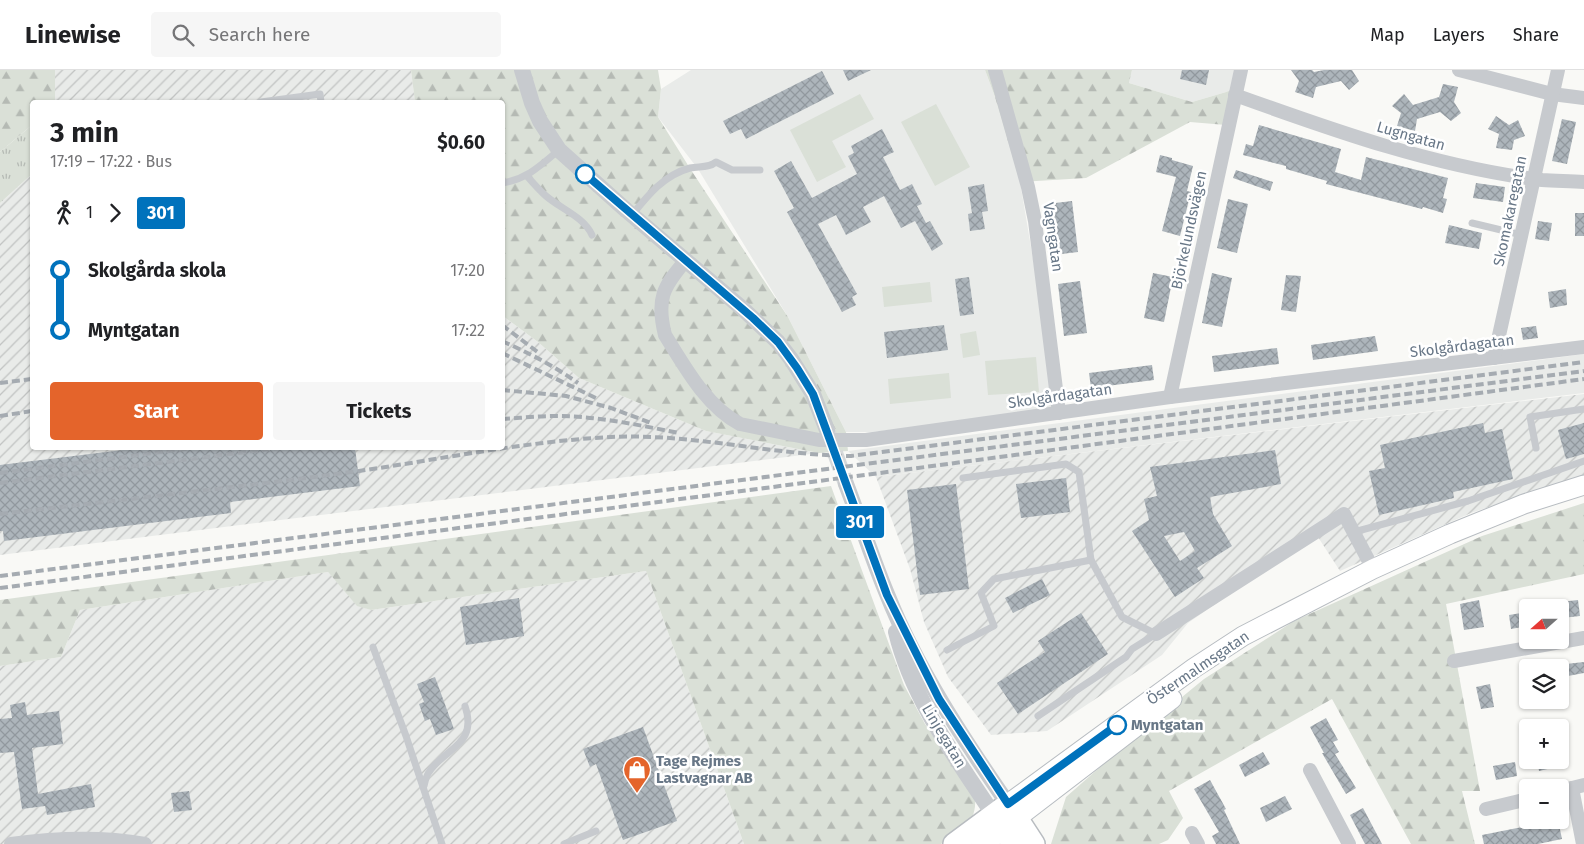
<!DOCTYPE html>
<html lang="en">
<head>
<meta charset="utf-8">
<style>
  body { margin:0; font-family:"Fira Sans",sans-serif; background:#f6f6f6; color:#202124; height:100vh; display:flex; flex-direction:column; font-size:19px; white-space:nowrap }
  * { box-sizing:border-box; margin:0 }
  p { font-size:16px; color:#757577 }
  .icon { flex:none; width:28px; height:28px; fill:none; stroke:currentColor; stroke-width:2; stroke-linecap:round; stroke-linejoin:round }
  .map { position:relative; flex:1; overflow:hidden }
  .details { position:absolute; left:30px; top:30px; width:475px; height:350px; display:flex; flex-direction:column; background:#fff; border-radius:5px; box-shadow:0 1px 4px #0004 }
  .details>* { flex:none }
  .badge { padding:0 10px; border-radius:4px; font-size:18px; line-height:32px }
  .needle { width:32px; rotate:249deg }
  .fabs { position:absolute; left:1519px; top:529px; display:grid; gap:10px }
  .fabs a { display:grid; place-items:center; width:50px; height:50px; border-radius:5px; background:#fff; box-shadow:0 1px 4px #0004; font-size:25px }
  .map>.badge { position:absolute; translate:-50% -50%; box-shadow:0 0 0 2px #fff }
  .legs { display:flex; align-items:center; gap:8px; height:55px; padding:0 20px; font-size:16px }
  .legs p { margin-inline-start:auto }
  .summary { display:flex; align-items:center; justify-content:space-between; height:85px; padding:0 20px }
  h1 { font-size:28px; font-weight:700; line-height:38px }
  .button { display:flex; gap:10px; margin-top:auto; padding:10px 20px }
  .button a { flex:1; height:58px; border-radius:5px; background:#e4642b; color:#fff; font-size:20px; font-weight:700; line-height:58px; text-align:center }
  .button a+a { background:#f6f6f6; color:#202124 }
  ul { padding:0 20px; list-style:none }
  li { display:flex; align-items:center; gap:18px; height:60px; font-size:19px }
  li i { display:grid; place-items:center; width:8px; height:100%; margin:0 6px; background:currentColor }
  li i::after { content:''; width:12px; height:12px; margin:-6px; border:4px solid; border-radius:50%; background:#fff }
  li p { margin-inline-start:auto }
  li:first-child i { background:linear-gradient(#0000 50%,currentColor 0) }
  li:last-child i { background:linear-gradient(currentColor 50%,#0000 0) }
  header { display:flex; align-items:center; gap:30px; box-sizing:border-box; height:70px; padding:0 25px; background:#fff; border-bottom:1px solid #e0e0e0 }
  header strong { font-size:24px }
  nav { display:flex; gap:28px; margin-inline-start:auto; font-size:18px }
  .search { width:350px; height:45px; background:#f6f6f6; display:flex; align-items:center; gap:12px; box-sizing:border-box; padding:0 18px; border-radius:5px; color:#757577; font-size:19px }
  .map>svg:first-child { display:block }
  .built { fill:#e9ebe9 }
  .industrial { fill:url(#industrial-furrows) }
  .grass { fill:url(#grass-tufts) }
  .forest { fill:url(#forest-firs) }
  .green { fill:#dae0d7 }
  .building { fill:url(#building-cross-hatch); fill-rule:evenodd }
  .lines { fill:none; stroke-linecap:round; stroke-linejoin:round }
  .tertiary-tunnel { stroke:#d5d8da; stroke-width:16; stroke-dasharray:16 8; stroke-linecap:butt }
  .secondary-casing { stroke:#b7bcc1; stroke-width:21 }
  .primary-casing { stroke:#b8bcc0; stroke-width:24 }
  .service { stroke:#c7cace; stroke-width:7 }
  .minor { stroke:#c7cace; stroke-width:14 }
  .tertiary { stroke:#c7cace; stroke-width:16 }
  .secondary { stroke:#fff; stroke-width:19 }
  .primary { stroke:#fff; stroke-width:21 }
  .rail { stroke:#a5abb1; stroke-width:4; stroke-dasharray:8 4; stroke-linecap:butt }
  .line-1-casing { stroke:#fff; stroke-width:11 }
  .line-1 { stroke:#0072bc; stroke-width:8 }
  .stop-1-dot { fill:#fff; stroke:#0072bc; stroke-width:2.5 }
  .labels { text-anchor:middle; stroke-width:5; stroke-linejoin:round; paint-order:stroke }
  .street-label { font-size:15px; fill:#687787; stroke:#fff }
  .stop-label { font-size:15px; font-weight:bold; fill:#687787; stroke:#fff; text-anchor:start }
  .poi-label { font-size:15px; font-weight:bold; fill:#687787; stroke:#fff; text-anchor:start }
</style>
</head>
<body>
<header>
<strong>Linewise</strong>
<div class="search"><svg class="icon" aria-label="search" viewBox="0 0 24 24"><circle cx="10" cy="10" r="6"/><path d="M15 15l6 6"/></svg>Search here</div>
<nav><a>Map</a><a>Layers</a><a>Share</a></nav>
</header>
<div class="map">
<svg width="1584" height="774" viewBox="0 0 1584 774">
  <defs>
    <pattern id="industrial-furrows" width="10" height="10" patternUnits="userSpaceOnUse" patternTransform="scale(1.25)"><rect width="10" height="10" fill="#e9ebe9"/><path d="M-1 1l2-2M0 10L10 0M9 11l2-2" fill="none" stroke="#c1c3c2"/></pattern>
    <pattern id="grass-tufts" width="24" height="20" patternUnits="userSpaceOnUse" patternTransform="scale(1.25)"><rect width="24" height="20" fill="#dae0d7"/><path d="M3 7l-1-3M5 7V3M7 7l1-3M15 17l-1-3M17 17v-4M19 17l1-3" fill="none" stroke="#b5bab4"/></pattern>
    <pattern id="forest-firs" width="22" height="20" patternUnits="userSpaceOnUse" patternTransform="scale(1.25)"><rect width="22" height="20" fill="#dae0d7"/><path d="M5 1l3.5 6h-7zM16 11l3.5 6h-7z" fill="#b5bab4"/></pattern>
    <pattern id="building-cross-hatch" width="8" height="8" patternUnits="userSpaceOnUse" patternTransform="scale(1.25)"><rect width="8" height="8" fill="#adb5bb"/><path d="M0 0l8 8M0 8l8-8" fill="none" stroke="#91989e"/></pattern>
  </defs>
  <rect width="100%" height="100%" fill="#f9f9f6"/>
  <g class="built">
    <path d="M 691,0 L 985,0 L 995,27 L 1020,112 L 1059,343 L 871,362 L 846,362 L 788,247 L 698,99 L 658,47 L 661,19 Z"/>
    <path d="M 1132,0 L 1237,0 L 1233,20 L 1192,32 L 1129,13 Z"/>
    <path d="M 1584,284 L 1584,323 L 876,407 L 848,381 Z"/>
  </g>
  <g class="industrial">
    <path d="M 55,0 L 411,0 L 415,32 L 55,32 Z"/>
    <path d="M 32,104 L 32,378 L 502,378 L 503,246 L 538,272 L 579,308 L 706,361 L 819,383 L 0,485 L 0,133 Z"/>
    <path d="M 1584,324 L 1584,405 L 1471,443 L 1340,501 L 1316,464 L 1188,553 L 1162,585 L 1047,661 L 991,665 L 948,607 L 924,552 L 910,499 L 876,407 Z"/>
    <path d="M 646,501 L 744,774 L 0,774 L 0,596 L 61,587 L 80,540 L 328,502 L 357,535 L 371,540 Z"/>
  </g>
  <path class="grass" d="M 32,55 L 32,104 L 0,133 L 0,82 Z"/>
  <g class="forest">
    <path d="M 0,0 L 55,0 L 55,32 L 32,32 L 32,55 L 0,82 Z"/>
    <path d="M 411,0 L 658,0 L 661,19 L 658,47 L 691,100 L 788,247 L 846,362 L 848,381 L 819,383 L 706,361 L 579,308 L 538,272 L 503,246 L 502,32 L 415,32 Z"/>
    <path d="M 985,0 L 1132,0 L 1129,13 L 1192,32 L 1233,20 L 1226,55 L 1190,52 L 1086,108 L 1020,112 L 995,27 Z"/>
    <path d="M 831,416 L 904,615 L 925,654 L 975,729 C 977,754 959,761 941,774 L 744,774 L 646,501 L 371,540 L 357,536 L 328,502 L 80,540 L 61,587 L 0,596 L 0,530 Z"/>
    <path d="M 1584,433 L 1584,504 L 1446,534 L 1480,721 L 1462,721 L 1475,774 L 1411,774 L 1332,629 L 1169,721 L 1183,748 L 1168,770 L 1159,774 L 1051,774 L 1066,727 L 1148,655 L 1204,609 L 1294,551 L 1482,466 Z"/>
  </g>
  <g class="green">
    <path d="M 860,24 L 874,49 L 832,71 L 846,97 L 817,112 L 790,60 Z"/>
    <path d="M 936,34 L 970,97 L 935,116 L 901,52 Z"/>
    <path d="M 930,212 L 932,232 L 884,237 L 882,217 Z"/>
    <path d="M 976,261 L 980,285 L 963,288 L 960,264 Z"/>
    <path d="M 1036,287 L 1039,322 L 988,325 L 985,291 Z"/>
    <path d="M 949,303 L 951,328 L 890,334 L 888,309 Z"/>
  </g>
  <g class="building">
    <path d="M 843,0 L 871,0 L 848,11 Z"/>
    <path d="M 1182,0 L 1209,0 L 1206,15 L 1180,9 Z"/>
    <path d="M 1291,0 L 1312,0 L 1314,2 L 1324,0 L 1352,0 L 1359,11 L 1349,20 L 1341,11 L 1316,17 L 1313,28 L 1295,22 L 1299,11 Z"/>
    <path d="M 822,1 L 834,24 L 746,69 L 741,59 L 730,64 L 723,51 Z"/>
    <path d="M 1443,14 L 1458,17 L 1454,32 L 1461,43 L 1451,51 L 1440,42 L 1417,49 L 1415,61 L 1397,56 L 1401,43 L 1392,36 L 1404,24 L 1413,35 L 1439,27 Z"/>
    <path d="M 1496,46 L 1509,55 L 1518,50 L 1525,66 L 1514,70 L 1512,80 L 1496,78 L 1499,64 L 1488,59 Z"/>
    <path d="M 1562,49 L 1576,52 L 1567,94 L 1552,91 Z"/>
    <path d="M 1259,55 L 1341,79 L 1335,102 L 1361,110 L 1366,87 L 1448,108 L 1443,128 L 1447,129 L 1443,143 L 1423,137 L 1422,139 L 1326,114 L 1327,111 L 1286,99 L 1286,96 L 1243,85 L 1246,74 L 1253,76 Z"/>
    <path d="M 882,59 L 894,82 L 883,87 L 900,120 L 912,114 L 922,134 L 917,136 L 926,153 L 930,151 L 943,174 L 932,181 L 915,151 L 901,158 L 884,126 L 863,137 L 871,152 L 846,165 L 836,145 L 818,154 L 857,224 L 852,227 L 856,235 L 842,242 L 787,142 L 794,138 L 774,101 L 791,91 L 812,128 L 857,104 L 848,86 L 854,83 L 851,76 Z"/>
    <path d="M 1160,85 L 1172,88 L 1172,90 L 1193,96 L 1187,121 L 1191,122 L 1180,166 L 1162,161 L 1176,107 L 1156,102 Z"/>
    <path d="M 1236,100 L 1273,112 L 1270,121 L 1233,108 Z"/>
    <path d="M 1476,113 L 1505,117 L 1503,132 L 1473,128 Z"/>
    <path d="M 984,114 L 988,141 L 982,142 L 985,159 L 970,161 L 968,144 L 972,143 L 968,117 Z"/>
    <path d="M 1228,129 L 1248,134 L 1237,183 L 1217,178 Z"/>
    <path d="M 1072,131 L 1078,182 L 1053,185 L 1047,134 Z"/>
    <rect x="1575" y="143" width="9" height="23"/>
    <path d="M 1538,151 L 1552,153 L 1549,171 L 1535,169 Z"/>
    <path d="M 1449,155 L 1482,163 L 1479,179 L 1445,173 Z"/>
    <path d="M 1153,203 L 1173,207 L 1164,252 L 1144,248 Z"/>
    <path d="M 1212,203 L 1232,208 L 1222,257 L 1202,253 Z"/>
    <path d="M 1286,205 L 1301,206 L 1296,242 L 1281,240 Z"/>
    <path d="M 969,207 L 974,244 L 960,246 L 955,209 Z"/>
    <path d="M 1080,211 L 1087,263 L 1064,266 L 1058,214 Z"/>
    <path d="M 1566,219 L 1567,235 L 1550,238 L 1548,222 Z"/>
    <path d="M 944,255 L 948,280 L 887,288 L 884,262 Z"/>
    <path d="M 1536,256 L 1538,268 L 1523,270 L 1521,258 Z"/>
    <path d="M 1375,266 L 1378,281 L 1313,290 L 1311,275 Z"/>
    <path d="M 1277,278 L 1279,294 L 1214,302 L 1212,286 Z"/>
    <path d="M 1152,295 L 1154,310 L 1091,318 L 1089,303 Z"/>
    <path d="M 1483,353 L 1485,363 L 1502,359 L 1513,409 L 1453,422 L 1454,428 L 1379,445 L 1369,401 L 1385,398 L 1380,375 Z"/>
    <path d="M 1584,353 L 1584,384 L 1566,389 L 1558,360 Z"/>
    <path d="M 139,378 L 355,378 L 360,416 L 230,432 L 231,443 L 4,471 L 3,461 L 0,461 L 0,395 Z"/>
    <path d="M 1275,380 L 1281,414 L 1210,427 L 1213,444 L 1232,476 L 1197,498 L 1204,508 L 1175,527 L 1132,461 L 1149,450 L 1144,429 L 1157,426 L 1150,397 ZM 1184,462 L 1195,481 L 1180,491 L 1164,466 Z"/>
    <path d="M 1066,408 L 1070,442 L 1021,448 L 1016,414 Z"/>
    <path d="M 956,414 L 969,519 L 920,525 L 907,420 Z"/>
    <path d="M 1042,509 L 1050,525 L 1013,543 L 1005,528 Z"/>
    <path d="M 519,528 L 524,566 L 466,575 L 460,537 Z"/>
    <path d="M 1479,530 L 1484,557 L 1464,560 L 1460,534 Z"/>
    <path d="M 1578,530 L 1580,546 L 1562,548 L 1560,532 Z"/>
    <path d="M 1528,542 L 1528,556 L 1511,559 L 1509,545 Z"/>
    <path d="M 1081,543 L 1108,584 L 1018,644 L 997,613 L 1045,582 L 1038,571 Z"/>
    <path d="M 1584,592 L 1584,603 L 1568,606 L 1566,594 Z"/>
    <path d="M 435,607 L 454,659 L 436,665 L 430,649 L 425,651 L 419,634 L 424,632 L 417,614 Z"/>
    <path d="M 1490,614 L 1494,637 L 1481,639 L 1476,617 Z"/>
    <path d="M 25,632 L 27,645 L 59,641 L 63,674 L 32,678 L 38,724 L 91,714 L 95,737 L 47,745 L 45,736 L 22,739 L 14,682 L 0,683 L 0,649 L 12,648 L 10,635 Z"/>
    <path d="M 1326,648 L 1338,670 L 1333,672 L 1339,682 L 1335,684 L 1356,718 L 1346,724 L 1322,683 L 1324,683 L 1310,657 Z"/>
    <path d="M 643,657 L 677,751 L 623,770 L 596,694 L 590,697 L 583,679 Z"/>
    <path d="M 1263,682 L 1270,694 L 1245,707 L 1239,695 Z"/>
    <path d="M 1537,690 L 1568,690 L 1569,694 L 1539,701 Z"/>
    <path d="M 1515,692 L 1517,706 L 1496,710 L 1493,696 Z"/>
    <path d="M 1210,710 L 1226,739 L 1224,740 L 1240,774 L 1216,774 L 1212,766 L 1219,762 L 1194,719 Z"/>
    <path d="M 189,721 L 192,740 L 174,742 L 171,723 Z"/>
    <path d="M 1285,726 L 1292,739 L 1266,752 L 1260,738 Z"/>
    <path d="M 1363,738 L 1382,774 L 1365,774 L 1350,745 Z"/>
    <path d="M 1558,750 L 1562,769 L 1538,774 L 1484,774 L 1482,765 Z"/>
  </g>
  <g class="lines">
    <path class="tertiary-tunnel" d="M 827,360 L 846,414"/>
    <defs>
      <g id="secondary">
        <path d="M 1008,734 L 1194,598 L 1243,566 L 1373,499 L 1450,464 L 1524,434 L 1584,415"/>
        <path d="M 1017,748 L 1172,629"/>
      </g>
      <g id="primary">
        <path d="M 995,747 L 1013,774"/>
        <path d="M 954,774 L 1008,734 L 1034,774"/>
        <path d="M 982,774 L 1017,748"/>
      </g>
    </defs>
    <use href="#secondary" class="secondary-casing"/>
    <use href="#primary" class="primary-casing"/>
    <g class="service">
      <path d="M 261,32 L 320,24 L 321,32"/>
      <path d="M 527,106 C 533,113 539,120 546,126 C 561,139 584,147 592,165"/>
      <path d="M 502,113 C 527,109 540,96 559,80"/>
      <path d="M 632,145 C 648,125 664,105 690,98 C 699,96 709,98 716,92 L 732,100 L 760,100"/>
      <path d="M 1472,153 L 1522,165"/>
      <path d="M 1536,378 L 1530,347 L 1584,339"/>
      <path d="M 963,408 L 1066,394 L 1079,402 L 1091,490 L 1122,547 L 1156,564"/>
      <path d="M 1354,462 L 1468,431 L 1584,391"/>
      <path d="M 373,577 L 406,666 L 442,774"/>
      <path d="M 947,580 L 994,556 L 981,523 L 994,509 L 1091,490"/>
      <path d="M 1038,646 L 1126,587 L 1132,579 L 1156,564"/>
      <path d="M 424,716 C 425,712 426,706 429,702 C 446,677 478,675 465,636"/>
      <path d="M 564,774 L 596,761"/>
    </g>
    <g class="minor">
      <path d="M 995,0 L 1028,117 L 1035,151 L 1059,343"/>
      <path d="M 1459,0 L 1552,24 L 1584,28"/>
      <path d="M 1235,25 C 1335,61 1436,97 1542,110 C 1556,111 1570,111 1584,112"/>
      <path d="M 686,190 C 663,217 656,229 665,265 C 685,297 706,336 740,354 L 819,370 L 866,370 L 1170,327 L 1584,277"/>
      <path d="M 1494,288 L 1558,0"/>
      <path d="M 1170,327 L 1241,0"/>
      <path d="M 1156,564 L 1344,444 L 1373,499"/>
      <path d="M 1454,591 L 1584,568"/>
      <path d="M 1310,700 L 1349,774"/>
      <path d="M 1572,718 L 1583,774"/>
      <path d="M 1560,721 L 1584,715"/>
      <path d="M 1486,739 L 1528,729"/>
      <path d="M 1192,763 L 1198,774"/>
      <path d="M 11,774 C 55,768 101,766 145,774"/>
    </g>
    <g class="tertiary">
      <path d="M 522,0 L 532,33 L 540,51 L 559,80 L 626,140 L 743,239 L 778,272 L 791,289 L 813,324 L 827,360"/>
      <path d="M 846,414 C 860,450 872,488 887,524 C 917,599 962,667 1008,734"/>
      <path d="M 896,562 C 912,629 956,688 993,744"/>
    </g>
    <use href="#secondary" class="secondary"/>
    <use href="#primary" class="primary"/>
    <g class="rail">
      <path d="M 502,255 L 539,283"/>
      <path d="M 502,271 C 529,283 554,296 578,313"/>
      <path d="M 502,283 L 598,329"/>
      <path d="M 0,313 L 32,309"/>
      <path d="M 502,320 L 566,326 L 611,338 L 651,353"/>
      <path d="M 0,346 L 32,341"/>
      <path d="M 502,349 C 520,348 538,346 556,346 C 598,346 638,355 679,363"/>
      <path d="M 0,403 L 192,378"/>
      <path d="M 0,413 L 278,378"/>
      <path d="M 0,444 C 120,430 240,417 359,401 C 442,389 528,371 611,367 C 691,363 771,385 851,386 L 1584,292"/>
      <path d="M 0,506 L 1584,301"/>
      <path d="M 0,518 L 895,401 L 1584,309"/>
    </g>
  </g>
  <g class="lines">
    <defs>
      <path id="line-1" d="M 585,104 L 753,248 L 778,272 L 797,298 L 813,324 L 887,525 L 939,629 L 1008,734 L 1117,655"/>
    </defs>
    <use href="#line-1" class="line-1-casing"/>
    <use href="#line-1" class="line-1"/>
  </g>
  <defs>
    <symbol id="shop-pin" viewBox="-11 -11 22 30"><path d="M0 17L-7.5 6A9.5 9.5 0 1 1 7.5 6Z" fill="#e4642b" stroke="#fff"/><path d="M-5-2.5h2.3a2.7 3.5 0 0 1 5.4 0H5L5.5 6h-11ZM-1.5-2.5h3a1.5 2.3 0 0 0-3 0Z" fill="#fff"/></symbol>
  </defs>
  <g fill-rule="evenodd">
    <use href="#shop-pin" x="621" y="684" width="32" height="43"/>
  </g>
  <g class="stop-1-dot">
    <circle cx="585" cy="104" r="9"/>
    <circle cx="1117" cy="655" r="9"/>
  </g>
  <g class="labels">
    <g class="street-label">
      <text transform="translate(1411 66) rotate(16)" y="5">Lugngatan</text>
      <text transform="translate(1510 141) rotate(-78)" y="5">Skomakaregatan</text>
      <text transform="translate(1189 160) rotate(-78)" y="5">Björkelundsvägen</text>
      <text transform="translate(1053 167) rotate(82)" y="5">Vagngatan</text>
      <text transform="translate(1462 276) rotate(-7)" y="5">Skolgårdagatan</text>
      <text transform="translate(1060 326) rotate(-8)" y="5">Skolgårdagatan</text>
      <text transform="translate(1198 598) rotate(-34)" y="5">Östermalmsgatan</text>
      <text transform="translate(944 666) rotate(59)" y="5">Linjegatan</text>
    </g>
    <g class="stop-label">
      <text x="1131" y="660">Myntgatan</text>
    </g>
    <g class="poi-label">
      <text x="656" y="696">Tage Rejmes<tspan x="656" dy="17">Lastvagnar AB</tspan></text>
    </g>
  </g>
</svg>
<div class="fabs">
<a><svg class="needle" viewBox="-14 -14 28 28"><path d="M0-13l5 13h-10z" fill="#e53935"/><path d="M0 13l5-13h-10z" fill="#757577"/></svg></a>
<a><svg class="icon" aria-label="layers" viewBox="0 0 24 24"><path d="M12 4l9 5-9 5-9-5zM3 14l9 5 9-5"/></svg></a>
<a>+</a>
<a>−</a>
</div>
<b class="badge" style="left:860px;top:452px;background:#0072bc;color:#fff">301</b>
<section class="details">
<div class="summary"><div><h1>3 min</h1><p>17:19 – 17:22 · Bus</p></div><b>$0.60</b></div>
<div class="legs"><svg class="icon" aria-label="walk" viewBox="0 0 24 24"><circle cx="13" cy="4" r="2"/><path d="M13 8l-2 6 4 7M11 14l-3 7M7 12l3-4h3l4 4"/></svg>1<svg class="icon" aria-label="forward" viewBox="0 0 24 24"><path d="M9 5l7 7-7 7"/></svg><b class="badge" style="background:#0072bc;color:#fff">301</b></div>
<ul>
<li><i style="color:#0072bc"></i><b>Skolgårda skola</b><p>17:20</p></li>
<li><i style="color:#0072bc"></i><b>Myntgatan</b><p>17:22</p></li>
</ul>
<div class="button"><a>Start</a><a>Tickets</a></div>
</section>
</div>
</body>
</html>
